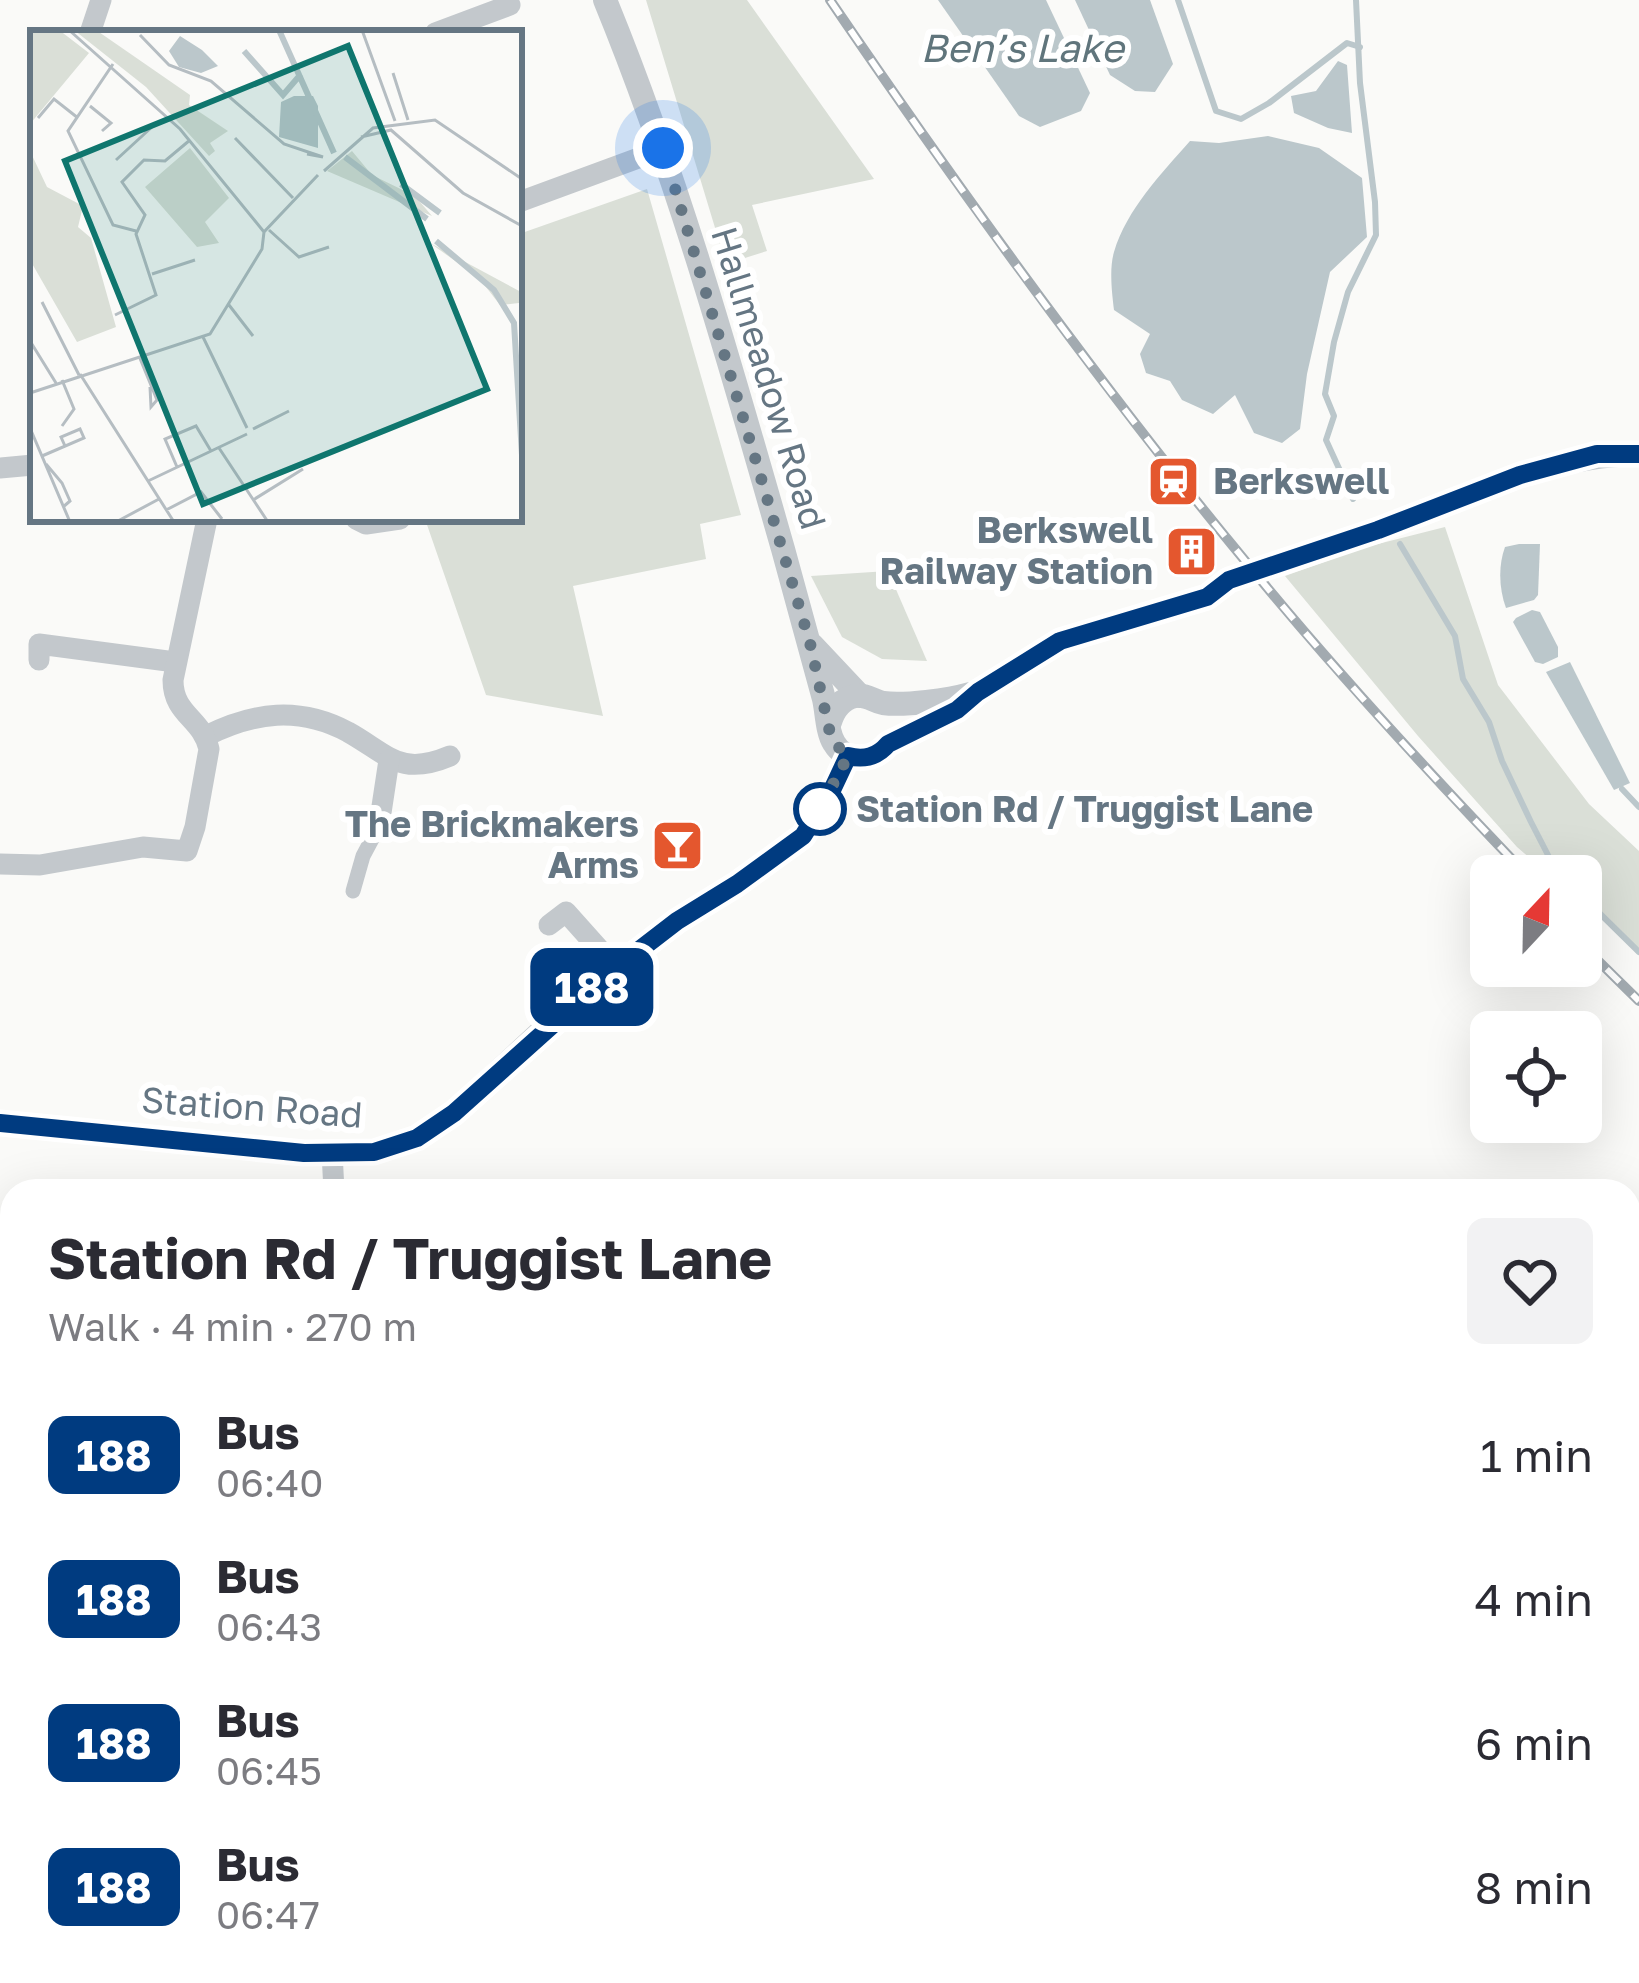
<!DOCTYPE html>
<html lang="en">
<head>
<meta charset="utf-8">
<style>
  body { margin:0; font-family:"Golos Text",sans-serif; background:#f2f2f3; color:#2b2b33; height:100vh; display:flex; flex-direction:column; font-size:45px; white-space:nowrap }
  * { box-sizing:border-box; margin:0 }
  p { font-size:39px; color:#7c7c81 }
  .icon { flex:none; width:66px; height:66px; fill:none; stroke:currentColor; stroke-width:2; stroke-linecap:round; stroke-linejoin:round }
  .map { position:relative; flex:1; overflow:hidden }
  .panel { position:absolute; left:0px; top:1179px; width:1641px; height:804px; display:flex; flex-direction:column; background:#fff; border-radius:36px 36px 0 0; box-shadow:0 12px 48px #0002 }
  .panel>* { flex:none }
  .badge { padding:0 24px; border-radius:18px; font-size:42px; line-height:78px }
  .needle { width:78px; rotate:22deg }
  .fabs { position:absolute; left:1470px; top:855px; display:grid; gap:24px }
  .fabs a { display:grid; place-items:center; width:132px; height:132px; border-radius:18px; background:#fff; box-shadow:0 12px 48px #0002; font-size:60px }
  .you { position:absolute; width:60px; height:60px; margin:-30px; border:9px solid #fff; border-radius:50%; background:#1a73e8; box-shadow:0 0 0 18px #1a73e833 }
  .map>.badge { position:absolute; translate:-50% -50%; box-shadow:0 0 0 6px #fff }
  .round { display:grid; place-items:center; flex:none; width:126px; height:126px; border-radius:18px; background:#f2f2f3 }
  .head { display:flex; align-items:center; justify-content:space-between; height:204px; padding:0 48px }
  h1 { font-size:57px; font-weight:700; line-height:90px }
  ul { padding:0; list-style:none }
  li { display:flex; align-items:center; gap:36px; height:144px; padding:0 48px }
  li div { flex:1 }
  li b { display:block; font-size:45px }
  li em { font-style:normal }
  li .badge { min-width:132px; font-weight:700; text-align:center }
  .map>svg:first-child { display:block }
  .green { fill:#dadfd7 }
  .water { fill:#bbc7cb }
  .lines { fill:none; stroke-linecap:round; stroke-linejoin:round }
  .stream { stroke:#bbc7cb; stroke-width:6 }
  .pedestrian { stroke:#c3c8cc; stroke-width:15 }
  .minor { stroke:#c3c8cc; stroke-width:21 }
  .tertiary { stroke:#c3c8cc; stroke-width:24 }
  .rail-casing { stroke:#a2aab0; stroke-width:10 }
  .rail { stroke:#fff; stroke-width:6; stroke-dasharray:18; stroke-linecap:butt }
  .line-casing { stroke:#fff; stroke-width:27 }
  .line { stroke:#003b80; stroke-width:18 }
  .walk { stroke:#657683; stroke-width:12; stroke-dasharray:0 21.6 }
  .stop-dot { fill:#fff; stroke:#003b80; stroke-width:6 }
  .labels { text-anchor:middle; stroke-width:12; stroke-linejoin:round; paint-order:stroke }
  .street-label { font-size:36px; fill:#657683; stroke:#fff }
  .poi-label { font-size:36px; font-weight:bold; fill:#657683; stroke:#fff; text-anchor:end }
  .stop-label { font-size:36px; font-weight:bold; fill:#657683; stroke:#fff; text-anchor:start }
  .water-label { font-size:39px; font-style:italic; fill:#60757c; stroke:#fff }
  .inset-river { fill:none; stroke:#bbc7cb; stroke-width:6 }
  .inset-road { fill:none; stroke:#b5bdc2; stroke-width:3 }
  .view { fill:#0f766e; fill-opacity:0.15; stroke:#0f766e; stroke-width:6 }
  .inset-edge { fill:none; stroke:#657683; stroke-width:6 }
</style>
</head>
<body>
<div class="map">
<svg width="1639" height="1983" viewBox="0 0 1639 1983">
  <rect width="100%" height="100%" fill="#fafaf8"/>
  <g class="green">
    <path d="M 646,0 L 747,0 L 874,179 L 752,205 L 767,251 L 726,264 Z"/>
    <path d="M 647,189 L 741,515 L 700,524 L 706,559 L 573,586 L 603,716 L 486,695 L 425,519 L 519,519 L 519,234 Z"/>
    <path d="M 1445,527 L 1498,685 L 1589,804 L 1639,851 L 1639,949 L 1581,901 L 1581,876 L 1551,876 L 1517,847 L 1418,736 L 1285,576 L 1366,547 Z"/>
    <path d="M 888,571 L 927,661 L 882,659 L 842,637 L 811,576 Z"/>
  </g>
  <g class="water">
    <path d="M 938,0 L 1046,0 L 1090,93 L 1081,111 L 1040,127 L 1019,116 Z"/>
    <path d="M 1075,0 L 1150,0 L 1173,64 L 1155,92 L 1135,91 L 1110,75 Z"/>
    <path d="M 1338,61 L 1347,65 L 1352,133 L 1328,128 L 1294,113 L 1291,96 L 1316,91 Z"/>
    <path d="M 1268,136 L 1319,148 L 1362,178 L 1367,237 L 1330,272 L 1307,374 L 1300,429 L 1282,443 L 1254,433 L 1235,395 L 1213,414 L 1182,400 L 1170,381 L 1146,373 L 1140,354 L 1150,334 L 1114,310 C 1112,293 1109,269 1114,252 C 1127,209 1161,174 1190,141 L 1219,143 Z"/>
    <path d="M 1519,544 L 1540,544 L 1538,595 L 1534,600 L 1506,608 C 1499,589 1498,566 1505,547 Z"/>
    <path d="M 1532,610 L 1540,612 L 1558,647 L 1558,657 L 1543,664 L 1535,662 L 1513,622 L 1516,618 Z"/>
    <path d="M 1570,662 L 1630,783 L 1614,790 L 1546,672 Z"/>
  </g>
  <g class="lines">
    <g class="stream">
      <path d="M 1178,0 L 1216,111 L 1241,119 L 1269,103 L 1347,43 L 1360,47"/>
      <path d="M 1353,499 L 1326,440 L 1334,416 L 1325,394 L 1334,342 L 1348,292 L 1376,235 L 1375,202 L 1360,83 L 1356,0"/>
      <path d="M 1400,544 L 1455,636 L 1463,679 L 1489,722 L 1502,761 L 1531,822 L 1549,857 L 1564,876"/>
      <path d="M 1622,789 L 1639,807"/>
      <path d="M 1581,895 L 1639,952"/>
    </g>
    <path class="pedestrian" d="M 353,891 L 363,856 L 379,826"/>
    <g class="minor">
      <path d="M 90,33 L 101,0"/>
      <path d="M 435,33 L 510,5"/>
      <path d="M 519,202 L 663,149"/>
      <path d="M 0,468 L 33,465"/>
      <path d="M 356,519 L 366,524 L 400,519"/>
      <path d="M 39,660 L 39,644 L 175,662"/>
      <path d="M 206,736 C 254,712 299,706 348,732 C 389,755 400,777 450,756"/>
      <path d="M 389,760 L 379,826 L 400,831"/>
      <path d="M 0,864 L 40,865 L 143,847 L 187,851 L 195,827 L 209,749 C 202,718 173,715 173,680 L 207,519"/>
      <path d="M 549,925 L 566,912 L 616,968"/>
      <path d="M 332,1152 L 334,1191"/>
      <path d="M 0,1580 L 12,1580"/>
      <path d="M 0,1743 L 12,1742"/>
      <path d="M 0,1914 L 12,1917"/>
      <path d="M 42,1971 L 44,1983"/>
      <path d="M 230,1971 L 233,1983"/>
    </g>
    <g class="tertiary">
      <path d="M 605,0 C 678,178 730,364 783,549 C 797,599 810,649 824,699 C 827,712 827,732 834,743 C 847,765 873,761 888,744 L 957,710 L 978,692 L 1060,642 L 1207,597 L 1229,580"/>
      <path d="M 1266,568 C 1304,555 1344,544 1381,529 C 1468,496 1545,455 1639,454"/>
      <path d="M 812,645 L 860,696"/>
      <path d="M 830,722 C 834,709 841,699 855,696 C 867,694 873,701 883,703 C 904,706 949,700 970,694"/>
      <path d="M 0,1123 L 303,1153 L 374,1152 L 417,1138 L 454,1113 L 556,1018 L 616,968 L 677,921 L 737,884 L 803,836 L 833,788 L 848,756"/>
    </g>
    <defs>
      <g id="rail">
        <path d="M 830,0 C 960,191 1095,379 1242,557 C 1332,668 1429,773 1528,876"/>
        <path d="M 1581,944 L 1639,1001"/>
      </g>
    </defs>
    <use href="#rail" class="rail-casing"/>
    <use href="#rail" class="rail"/>
  </g>
  <g class="lines">
    <defs>
      <path id="line" d="M 0,1123 L 304,1153 L 374,1152 L 417,1138 L 454,1113 L 616,968 L 677,921 L 737,884 L 803,836 L 833,788 L 848,756 C 864,760 877,757 888,744 L 957,710 L 978,692 L 1060,641 L 1207,597 L 1229,580 L 1378,530 L 1520,475 L 1597,454 L 1639,454"/>
    </defs>
    <use href="#line" class="line-casing"/>
    <use href="#line" class="line"/>
    <path class="walk" d="M 663,148 L 810,643 L 830,733 L 834,743 L 848,756 L 820,809"/>
  </g>
  <defs>
    <symbol id="station-square" viewBox="-11 -11 22 22"><rect x="-9" y="-9" width="18" height="18" rx="4" fill="#e4572e" stroke="#fff"/><path d="M-3-6H3Q5-6 5-4V2Q5 4 3 4L4.5 6H3L1.5 4h-3L-3 6H-4.5L-3 4Q-5 4-5 2V-4Q-5-6-3-6ZM-3.5-4v3h7v-3ZM-3.5 1v1.5H-2V1ZM2 1v1.5H3.5V1Z" fill="#fff"/></symbol>
    <symbol id="building-square" viewBox="-11 -11 22 22"><rect x="-9" y="-9" width="18" height="18" rx="4" fill="#e4572e" stroke="#fff"/><path d="M-4-6H4V6H1V3H-1V6H-4ZM-2.5-4.3h1.7v1.8h-1.7ZM.8-4.3h1.7v1.8H.8ZM-2.5-1h1.7V.8h-1.7ZM.8-1h1.7V.8H.8Z" fill="#fff"/></symbol>
    <symbol id="bar-square" viewBox="-11 -11 22 22"><rect x="-9" y="-9" width="18" height="18" rx="4" fill="#e4572e" stroke="#fff"/><path d="M-6-5H6L.8 .8V4.5H3.5V6h-7V4.5H-.8V.8Z" fill="#fff"/></symbol>
  </defs>
  <g fill-rule="evenodd">
    <use href="#station-square" x="1144" y="452" width="59" height="59"/>
    <use href="#building-square" x="1162" y="522" width="59" height="59"/>
    <use href="#bar-square" x="648" y="816" width="59" height="59"/>
  </g>
  <circle class="stop-dot" cx="820" cy="809" r="24"/>
  <g class="labels">
    <g class="street-label">
      <text transform="translate(769 378) rotate(73)" y="13">Hallmeadow Road</text>
      <text transform="translate(252 1107) rotate(4)" y="13">Station Road</text>
    </g>
    <g class="poi-label">
      <text x="1213" y="494" text-anchor="start">Berkswell</text>
      <text x="1153" y="543">Berkswell<tspan x="1153" dy="41">Railway Station</tspan></text>
      <text x="639" y="837">The Brickmakers<tspan x="639" dy="41">Arms</tspan></text>
    </g>
    <g class="stop-label">
      <text x="856" y="822">Station Rd / Truggist Lane</text>
    </g>
    <g class="water-label">
      <text x="1022" y="62">Ben’s Lake</text>
    </g>
  </g>
  <g transform="translate(30 30)">
    <rect width="492" height="492" fill="#fafaf8"/>
    <path d="M 0,0 L 29,0 L 59,23 L 0,94 ZM 44,0 L 66,0 L 160,65 L 159,75 L 198,101 L 180,113 L 185,121 L 179,126 L 116,57 ZM 160,118 L 199,168 L 175,192 L 189,213 L 167,217 L 115,157 ZM 0,121 L 17,157 L 53,176 L 48,197 L 61,208 L 86,297 L 47,312 L 0,230 ZM 322,121 L 342,145 L 385,166 L 402,186 L 297,141 ZM 400,213 L 491,262 L 489,273 L 470,275 L 449,248 Z" fill="#dadfd7"/>
    <path d="M 150,6 L 172,20 L 188,36 L 171,43 L 149,37 L 139,21 ZM 264,66 L 283,66 L 288,76 L 288,118 L 249,107 L 251,72 Z" fill="#bbc7cb"/>
    <path class="inset-river" d="M 249,0 L 304,123M 214,21 L 253,65 L 271,44M 315,127 L 397,189M 371,154 L 410,183M 406,211 L 464,260 L 484,293 L 492,425"/>
    <path class="inset-road" d="M 39,0 L 150,99 L 234,202M 332,0 L 365,91M 110,5 L 139,35 L 181,51 L 254,114 L 293,127 L 277,124M 83,34 L 38,101 L 83,195 L 106,201M 363,43 L 378,90M 60,76 L 81,93 L 72,101M 8,88 L 24,69 L 48,88M 331,107 L 361,100 L 433,163 L 492,196M 205,108 L 263,168M 86,130 L 123,96M 294,141 L 343,98 L 405,90 L 492,149M 239,200 L 269,227 L 299,217M 122,244 L 165,230M 12,272 L 49,345M 199,275 L 223,306M 85,285 L 126,265 L 106,204 L 115,185 L 92,152 L 114,130 L 135,131 L 160,110M 173,307 L 217,398M 0,311 L 26,353M 109,326 L 127,370 L 121,377 L 120,357M 50,344 L 144,492M 32,350 L 44,379 L 32,396M 0,363 L 180,304 L 232,219 L 234,202 L 288,145M 0,398 L 40,492M 223,399 L 259,381M 189,418 L 238,492M 12,426 L 54,408 L 50,399 L 31,407 L 35,416M 16,434 L 32,453 L 40,471 L 33,477M 147,437 L 135,409 L 166,396 L 181,421M 118,451 L 217,404M 223,470 L 273,439M 136,480 L 171,462 L 192,489M 86,492 L 129,469"/>
    <path class="view" d="M 318,16 L 457,359 L 173,474 L 35,131 Z"/>
    <rect width="492" height="492" class="inset-edge"/>
  </g>
</svg>
<div class="fabs">
<a><svg class="needle" viewBox="-14 -14 28 28"><path d="M0-13l5 13h-10z" fill="#e53935"/><path d="M0 13l5-13h-10z" fill="#7c7c81"/></svg></a>
<a><svg class="icon" aria-label="locate" viewBox="0 0 24 24"><circle cx="12" cy="12" r="6"/><path d="M12 2v4M12 18v4M2 12h4M18 12h4"/></svg></a>
</div>
<div class="you" style="left:663px;top:148px"></div>
<b class="badge" style="left:592px;top:987px;background:#003b80;color:#fff">188</b>
<section class="panel">
<div class="head"><div><h1>Station Rd / Truggist Lane</h1><p>Walk · 4 min · 270 m</p></div><a class="round"><svg class="icon" aria-label="heart" viewBox="0 0 24 24"><path d="M12 20l-8-8c-3-5 5-10 8-4 3-6 11-1 8 4z"/></svg></a></div>
<ul>
<li><span class="badge" style="background:#003b80;color:#fff">188</span><div><b>Bus</b><p>06:40</p></div><em>1 min</em></li>
<li><span class="badge" style="background:#003b80;color:#fff">188</span><div><b>Bus</b><p>06:43</p></div><em>4 min</em></li>
<li><span class="badge" style="background:#003b80;color:#fff">188</span><div><b>Bus</b><p>06:45</p></div><em>6 min</em></li>
<li><span class="badge" style="background:#003b80;color:#fff">188</span><div><b>Bus</b><p>06:47</p></div><em>8 min</em></li>
</ul>
</section>
</div>
</body>
</html>
